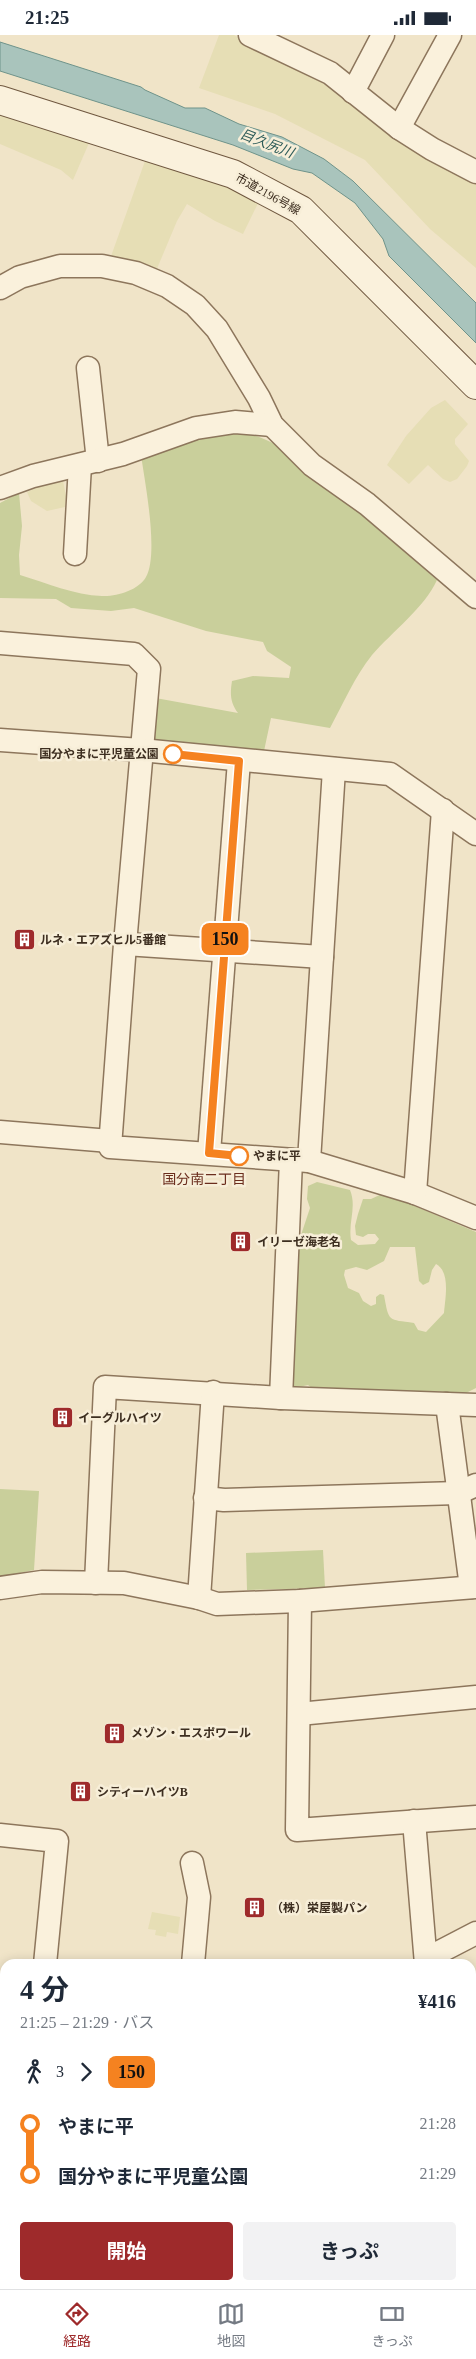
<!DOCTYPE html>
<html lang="ja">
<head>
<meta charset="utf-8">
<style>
  body { margin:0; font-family:"Times New Roman","Noto Sans JP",serif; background:#f2f2f3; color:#1f2937; height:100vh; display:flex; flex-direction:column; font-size:19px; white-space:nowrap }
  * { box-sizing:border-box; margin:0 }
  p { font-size:16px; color:#747a83 }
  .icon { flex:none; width:28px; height:28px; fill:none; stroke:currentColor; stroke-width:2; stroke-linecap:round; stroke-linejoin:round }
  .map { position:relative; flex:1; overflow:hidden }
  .sheet { position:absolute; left:0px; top:1924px; width:476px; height:331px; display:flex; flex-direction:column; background:#fff; border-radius:15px 15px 0 0; box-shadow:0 2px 12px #0003 }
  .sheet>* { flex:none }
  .badge { padding:0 10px; border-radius:8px; font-size:18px; line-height:32px }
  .map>.badge { position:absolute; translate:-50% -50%; box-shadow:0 0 0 2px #fff }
  .legs { display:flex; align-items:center; gap:8px; height:55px; padding:0 20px; font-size:16px }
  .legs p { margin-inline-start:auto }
  .overview { display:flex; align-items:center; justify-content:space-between; height:85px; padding:0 20px }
  h1 { font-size:28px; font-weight:700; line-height:38px }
  .primary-button { display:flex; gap:10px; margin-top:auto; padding:10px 20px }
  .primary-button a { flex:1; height:58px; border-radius:5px; background:#9e2a2b; color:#fff; font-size:20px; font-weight:700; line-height:58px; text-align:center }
  .primary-button a+a { background:#f2f2f3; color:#1f2937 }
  ul { padding:0 20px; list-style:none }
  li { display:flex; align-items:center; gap:18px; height:50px; font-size:19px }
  li i { display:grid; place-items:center; width:8px; height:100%; margin:0 6px; background:currentColor }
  li i::after { content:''; width:12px; height:12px; margin:-6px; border:4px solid; border-radius:50%; background:#fff }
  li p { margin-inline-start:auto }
  li:first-child i { background:linear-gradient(#0000 50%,currentColor 0) }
  li:last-child i { background:linear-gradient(currentColor 50%,#0000 0) }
  .status { display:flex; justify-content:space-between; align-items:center; height:35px; padding:0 25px; background:#fff; direction:ltr }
  .status svg { height:14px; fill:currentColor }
  .tab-bar { display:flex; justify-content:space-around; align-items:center; height:70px; border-top:1px solid #e0e1e3; background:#fff; font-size:14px; color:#747a83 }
  .tab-bar a { display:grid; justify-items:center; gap:2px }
  .tab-bar .current { color:#9e2a2b }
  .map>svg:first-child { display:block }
  .farmland { fill:#e6deb5 }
  .green { fill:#c9cf9b; fill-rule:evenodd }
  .water { fill:#a9c4bc; stroke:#6f938a }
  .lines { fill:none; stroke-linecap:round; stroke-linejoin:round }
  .street-casing { stroke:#8d765c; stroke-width:25 }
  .secondary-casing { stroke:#6f573f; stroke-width:30 }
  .street { stroke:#faf1dc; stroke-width:22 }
  .secondary { stroke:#faf1dc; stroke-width:28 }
  .line-1-casing { stroke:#fff; stroke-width:11 }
  .line-1 { stroke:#f58220; stroke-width:8 }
  .stop-1-dot { fill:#fff; stroke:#f58220; stroke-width:2.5 }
  .labels { text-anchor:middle; stroke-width:5; stroke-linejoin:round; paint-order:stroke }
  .street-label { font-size:12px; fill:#3d2e20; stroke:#f7eed8 }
  .stop-label { font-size:12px; font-weight:bold; fill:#3d2e20; stroke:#f7eed8; text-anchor:end }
  .poi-label { font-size:12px; font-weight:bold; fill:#3d2e20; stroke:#f7eed8; text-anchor:start }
  .water-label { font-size:14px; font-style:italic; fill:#2f5d5a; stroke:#f7eed8 }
  .neighbourhood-label { font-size:14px; fill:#6b2e1e; stroke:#f7eed8 }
</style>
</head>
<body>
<div class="status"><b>21:25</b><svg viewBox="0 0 49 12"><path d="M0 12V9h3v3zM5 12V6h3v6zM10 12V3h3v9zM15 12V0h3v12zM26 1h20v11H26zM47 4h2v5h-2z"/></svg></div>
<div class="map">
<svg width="476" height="2254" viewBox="0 0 476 2254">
  <rect width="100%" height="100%" fill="#f0e4c8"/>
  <g class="farmland">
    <path d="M 219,0 L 234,0 L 315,43 L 460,141 L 476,149 L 476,233 L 430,194 L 365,125 L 275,79 L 199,53 Z"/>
    <path d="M 0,72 L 92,101 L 73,145 L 61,135 L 0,109 Z"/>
    <path d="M 145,117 L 262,160 L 243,199 L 215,186 L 187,169 L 177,186 L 156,236 L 110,224 L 145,126 Z"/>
    <path d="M 445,365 L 468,389 L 455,404 L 455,409 L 469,426 L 467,431 L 457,444 L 450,447 L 443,444 L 428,430 L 409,449 L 387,430 L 406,401 L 431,373 Z"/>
    <path d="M 63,446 L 66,461 L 65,472 L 47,476 L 31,466 L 27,457 L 41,451 Z"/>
    <path d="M 152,1877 L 180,1882 L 178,1899 L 167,1897 L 166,1902 L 155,1900 L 156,1895 L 148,1894 Z"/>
  </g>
  <g class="green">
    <path d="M 205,398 C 252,398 257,396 296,423 L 437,545 C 425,572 392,597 372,620 C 355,641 343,669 330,693 L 271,683 L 264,716 L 146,709 L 150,662 L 238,678 C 230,667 230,659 232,646 L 253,641 L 289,643 L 291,632 L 267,616 L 263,607 L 206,596 L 134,573 L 111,576 L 71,573 L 56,564 L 0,563 L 0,468 L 19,458 L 22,491 L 19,520 L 20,540 C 47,548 74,560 102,561 C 116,562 139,555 146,542 C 159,519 145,448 141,420 Z"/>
    <path d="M 317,1147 L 350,1155 C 357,1172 348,1187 351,1205 L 358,1210 L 375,1209 L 379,1204 L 375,1199 L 368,1199 L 363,1202 L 356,1200 L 355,1191 L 358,1179 L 363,1164 L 371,1164 L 384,1158 L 476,1197 L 476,1353 L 466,1358 L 424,1356 L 402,1362 L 321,1360 L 308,1350 L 290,1354 L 295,1218 L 310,1173 L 307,1164 L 308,1151 ZM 390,1212 L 415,1212 L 419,1246 L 423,1250 L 429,1247 L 432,1235 L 436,1229 C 451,1237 445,1264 444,1278 L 426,1297 L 418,1295 L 414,1288 C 388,1284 389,1288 384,1260 L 380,1259 L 376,1262 L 376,1269 L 371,1271 L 363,1266 L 359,1258 L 348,1253 L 344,1240 L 345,1235 L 356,1232 L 367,1235 L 384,1226 Z"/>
    <path d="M 0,1454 L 39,1456 L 34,1535 L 0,1542 Z"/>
    <path d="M 323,1515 L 325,1553 L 247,1555 L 246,1518 Z"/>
    <path d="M 471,2178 L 476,2178 L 476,2254 L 309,2254 L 309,2250 L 471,2250 Z"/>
  </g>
  <path class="water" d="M 0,7 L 141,52 L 145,55 L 185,73 L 205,73 L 239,89 L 282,102 L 324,124 L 353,146 L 476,268 L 476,308 L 389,221 L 383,204 L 355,168 L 312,138 L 293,134 L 233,110 L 0,36 Z"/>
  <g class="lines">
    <defs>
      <g id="street">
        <path d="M 250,0 L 330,38 L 399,93 L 432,114 L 476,137"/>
        <path d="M 353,57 L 383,0"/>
        <path d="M 399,93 L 450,0"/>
        <path d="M 0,253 L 20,242 L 60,231 L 102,231 L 136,238 L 167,251 L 195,270 L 217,294 L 259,363 L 272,390 L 312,430 L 367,469 L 476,562"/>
        <path d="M 88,333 L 98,426"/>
        <path d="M 0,453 L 33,441 L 123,419 L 196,393 L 235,387 L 272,390"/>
        <path d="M 75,519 L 80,430"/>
        <path d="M 0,608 L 134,619 L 149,634 L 125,909 L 110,1112 L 309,1126 L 415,1158 L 476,1183"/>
        <path d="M 0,705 L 141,715 L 390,739 L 476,799"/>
        <path d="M 125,909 L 322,922"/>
        <path d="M 0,1097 L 110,1106"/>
        <path d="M 209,1118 L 239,726"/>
        <path d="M 309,1126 L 334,734"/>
        <path d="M 415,1158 L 443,775"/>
        <path d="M 281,1363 L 291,1125"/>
        <path d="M 447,1369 L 471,1552"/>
        <path d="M 205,1463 L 224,1465 L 458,1458 L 476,1450"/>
        <path d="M 96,1548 L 105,1352 L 281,1363 L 476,1370"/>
        <path d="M 0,1553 L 42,1547 L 124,1548 L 199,1563 L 217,1569 L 300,1566 L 476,1552"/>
        <path d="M 199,1563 L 213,1357"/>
        <path d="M 300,1566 L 297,1795 L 476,1782"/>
        <path d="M 299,1679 L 476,1662"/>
        <path d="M 414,1786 L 426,1929"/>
        <path d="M 0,1800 L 57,1806 L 45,1929"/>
        <path d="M 192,1828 L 199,1862 L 193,1929"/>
        <path d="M 426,1924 L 476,1898"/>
        <path d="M 0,2197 L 5,2195"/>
        <path d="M 302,2254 L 303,2250"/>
      </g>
      <g id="secondary">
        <path d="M 0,65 L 233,139 L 301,175 L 476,350"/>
        <path d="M 0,2006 L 5,2010"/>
        <path d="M 471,2040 L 476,2039"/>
      </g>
    </defs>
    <use href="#street" class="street-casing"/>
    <use href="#secondary" class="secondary-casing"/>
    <use href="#street" class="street"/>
    <use href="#secondary" class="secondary"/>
  </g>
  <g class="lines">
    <defs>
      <path id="line-1" d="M 173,719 L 239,726 L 209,1118 L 239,1121"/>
    </defs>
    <use href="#line-1" class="line-1-casing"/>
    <use href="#line-1" class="line-1"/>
  </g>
  <defs>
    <symbol id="building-square" viewBox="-11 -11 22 22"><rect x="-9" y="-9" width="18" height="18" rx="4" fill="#9e2a2b" stroke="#f7eed8"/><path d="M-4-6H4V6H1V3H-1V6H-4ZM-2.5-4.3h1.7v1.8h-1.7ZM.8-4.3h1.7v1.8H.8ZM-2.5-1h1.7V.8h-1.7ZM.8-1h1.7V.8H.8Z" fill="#fff"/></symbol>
  </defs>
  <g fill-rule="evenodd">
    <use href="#building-square" x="12" y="892" width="25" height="25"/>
    <use href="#building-square" x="228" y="1194" width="25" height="25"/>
    <use href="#building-square" x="50" y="1370" width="25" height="25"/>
    <use href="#building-square" x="102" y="1686" width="25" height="25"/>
    <use href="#building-square" x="68" y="1744" width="25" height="25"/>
    <use href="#building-square" x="242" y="1860" width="25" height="25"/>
  </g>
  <g class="stop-1-dot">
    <circle cx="173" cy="719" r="9"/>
    <circle cx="239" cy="1121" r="9"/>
  </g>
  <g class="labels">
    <g class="street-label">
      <text transform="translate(268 159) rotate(29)" y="4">市道2196号線</text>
    </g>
    <g class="stop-label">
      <text x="159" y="723">国分やまに平児童公園</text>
      <text x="253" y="1125" text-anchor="start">やまに平</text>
    </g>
    <g class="poi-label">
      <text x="40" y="909">ルネ・エアズヒル5番館</text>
      <text x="257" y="1211">イリーゼ海老名</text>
      <text x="78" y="1387">イーグルハイツ</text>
      <text x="131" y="1702">メゾン・エスポワール</text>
      <text x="97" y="1761">シティーハイツB</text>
      <text x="271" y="1877">（株）栄屋製パン</text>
    </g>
    <g class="water-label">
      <text transform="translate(267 108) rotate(21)" y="5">目久尻川</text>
    </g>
    <g class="neighbourhood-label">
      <text x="204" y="1149">国分南二丁目</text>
    </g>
  </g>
</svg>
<b class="badge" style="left:225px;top:904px;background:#f58220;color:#111">150</b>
<section class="sheet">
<div class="overview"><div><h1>4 分</h1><p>21:25 – 21:29 · バス</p></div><b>¥416</b></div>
<div class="legs"><svg class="icon" aria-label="walk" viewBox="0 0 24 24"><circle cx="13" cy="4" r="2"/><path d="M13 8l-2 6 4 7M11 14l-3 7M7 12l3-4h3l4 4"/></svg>3<svg class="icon" aria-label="forward" viewBox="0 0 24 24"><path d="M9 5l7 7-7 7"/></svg><b class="badge" style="background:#f58220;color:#111">150</b></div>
<ul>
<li><i style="color:#f58220"></i><b>やまに平</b><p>21:28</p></li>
<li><i style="color:#f58220"></i><b>国分やまに平児童公園</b><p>21:29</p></li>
</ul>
<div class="primary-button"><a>開始</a><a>きっぷ</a></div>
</section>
</div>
<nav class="tab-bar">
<a class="current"><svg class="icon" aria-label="directions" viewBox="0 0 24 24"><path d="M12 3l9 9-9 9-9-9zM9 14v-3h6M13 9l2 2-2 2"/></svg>経路</a>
<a><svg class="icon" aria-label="map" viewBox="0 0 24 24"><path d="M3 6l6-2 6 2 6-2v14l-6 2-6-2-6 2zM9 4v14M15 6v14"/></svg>地図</a>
<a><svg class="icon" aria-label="tickets" viewBox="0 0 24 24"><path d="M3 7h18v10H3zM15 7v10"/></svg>きっぷ</a>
</nav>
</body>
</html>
